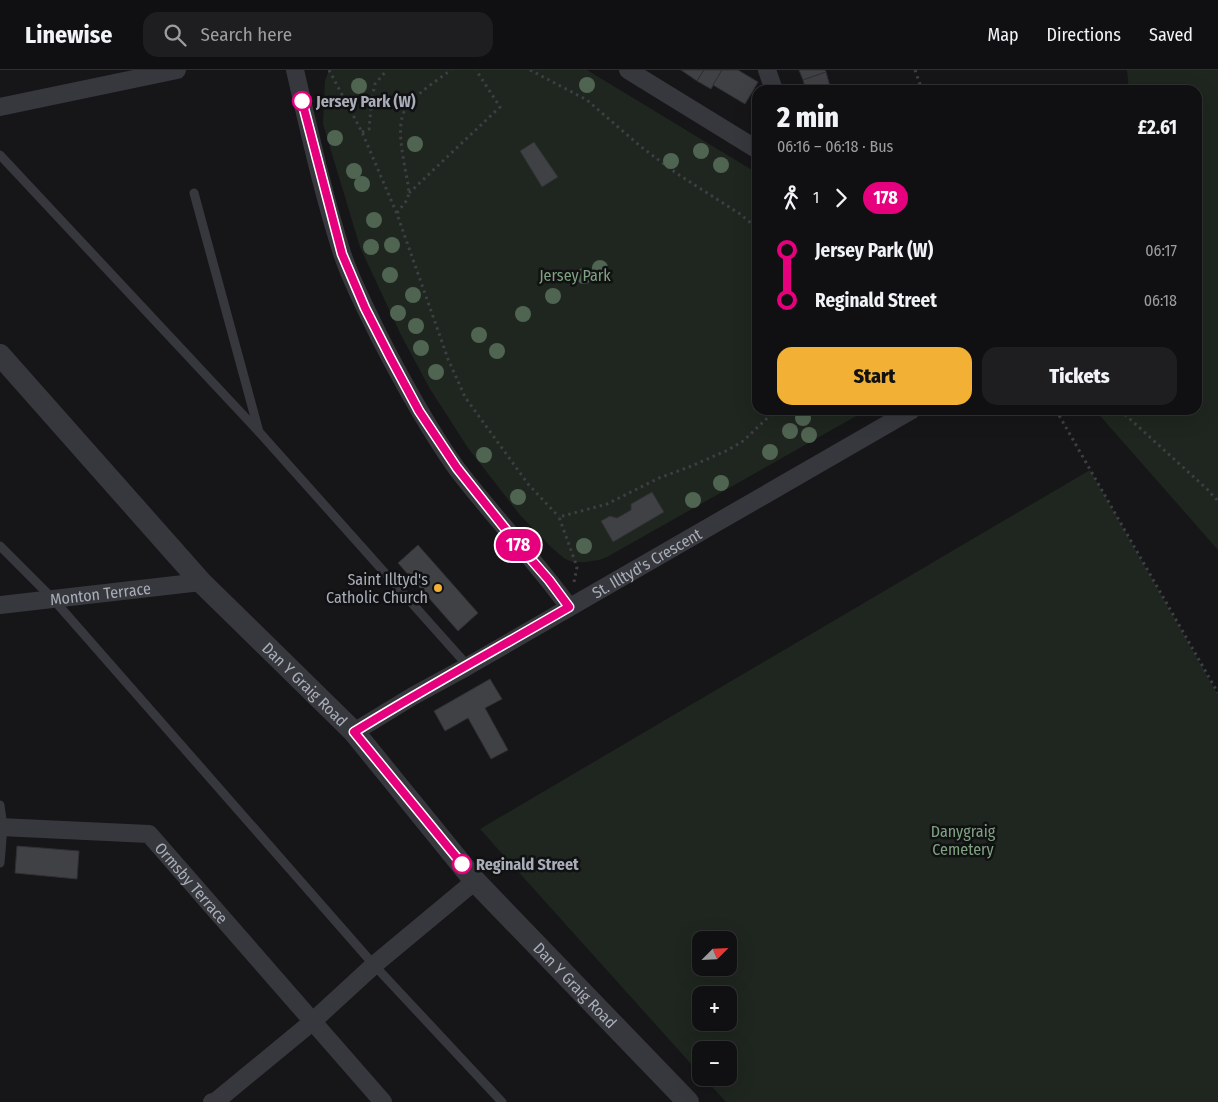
<!DOCTYPE html>
<html lang="en">
<head>
<meta charset="utf-8">
<style>
  body { margin:0; font-family:"Fira Sans Condensed",sans-serif; background:#1e1e20; color:#f1f3f6; height:100vh; display:flex; flex-direction:column; font-size:19px; white-space:nowrap }
  * { box-sizing:border-box; margin:0 }
  p { font-size:16px; color:#9c9d9f }
  .icon { flex:none; width:28px; height:28px; fill:none; stroke:currentColor; stroke-width:2; stroke-linecap:round; stroke-linejoin:round }
  .map { position:relative; flex:1; overflow:hidden }
  .details { position:absolute; left:752px; top:15px; width:450px; height:330px; display:flex; flex-direction:column; background:#101012; border-radius:15px; box-shadow:0 5px 20px #0002,0 0 0 1px #303032 }
  .details>* { flex:none }
  .badge { padding:0 10px; border-radius:16px; font-size:18px; line-height:32px }
  .needle { width:32px; rotate:66deg }
  .fabs { position:absolute; left:692px; top:861px; display:grid; gap:10px }
  .fabs a { display:grid; place-items:center; width:45px; height:45px; border-radius:10px; background:#101012; box-shadow:0 5px 20px #0002,0 0 0 1px #303032; font-size:25px }
  .map>.badge { position:absolute; translate:-50% -50%; box-shadow:0 0 0 2px #fff }
  .legs { display:flex; align-items:center; gap:8px; height:55px; padding:0 25px; font-size:16px }
  .legs p { margin-inline-start:auto }
  .overview { display:flex; align-items:center; justify-content:space-between; height:85px; padding:0 25px }
  h1 { font-size:28px; font-weight:800; line-height:38px }
  .primary-button { display:flex; gap:10px; margin-top:auto; padding:10px 25px }
  .primary-button a { flex:1; height:58px; border-radius:15px; background:#f2b134; color:#111; font-size:20px; font-weight:800; line-height:58px; text-align:center }
  .primary-button a+a { background:#1e1e20; color:#f1f3f6 }
  ul { padding:0 25px; list-style:none }
  li { display:flex; align-items:center; gap:18px; height:50px; font-size:19px }
  li i { display:grid; place-items:center; width:8px; height:100%; margin:0 6px; background:currentColor }
  li i::after { content:''; width:12px; height:12px; margin:-6px; border:4px solid; border-radius:50%; background:#101012 }
  li p { margin-inline-start:auto }
  li:first-child i { background:linear-gradient(#0000 50%,currentColor 0) }
  li:last-child i { background:linear-gradient(currentColor 50%,#0000 0) }
  header { display:flex; align-items:center; gap:30px; box-sizing:border-box; height:70px; padding:0 25px; background:#101012; border-bottom:1px solid #303032 }
  header strong { font-size:24px }
  nav { display:flex; gap:28px; margin-inline-start:auto; font-size:18px }
  .search { width:350px; height:45px; background:#1e1e20; display:flex; align-items:center; gap:12px; box-sizing:border-box; padding:0 18px; border-radius:15px; color:#9c9d9f; font-size:19px }
  .map>svg:first-child { display:block }
  .green { fill:#1e261f; fill-rule:evenodd }
  .building { fill:#404145; stroke:#303034 }
  .lines { fill:none; stroke-linecap:round; stroke-linejoin:round }
  .path { stroke:#3d3f44; stroke-width:3; stroke-dasharray:2.5 4; stroke-linecap:butt }
  .service { stroke:#37383d; stroke-width:9 }
  .minor { stroke:#37383d; stroke-width:18 }
  .tertiary { stroke:#37383d; stroke-width:22 }
  .tree { fill:#506452 }
  .line-1-casing { stroke:#fff; stroke-width:11 }
  .line-1 { stroke:#e6007e; stroke-width:8 }
  .stop-1-dot { fill:#fff; stroke:#e6007e; stroke-width:2.5 }
  .poi-dot { fill:#f2b134; stroke:#111113; stroke-width:2 }
  .labels { text-anchor:middle; stroke-width:5; stroke-linejoin:round; paint-order:stroke }
  .stop-label { font-size:16px; font-weight:bold; fill:#a8adb8; stroke:#111113; text-anchor:start }
  .park-label { font-size:16px; fill:#7fa381; stroke:#111113 }
  .street-label { font-size:16px; fill:#a8adb8; stroke:#111113 }
  .poi-label { font-size:16px; fill:#a8adb8; stroke:#111113; text-anchor:end }
</style>
</head>
<body>
<header>
<strong>Linewise</strong>
<div class="search"><svg class="icon" aria-label="search" viewBox="0 0 24 24"><circle cx="10" cy="10" r="6"/><path d="M15 15l6 6"/></svg>Search here</div>
<nav><a>Map</a><a>Directions</a><a>Saved</a></nav>
</header>
<div class="map">
<svg width="1218" height="1032" viewBox="0 0 1218 1032">
  <rect width="100%" height="100%" fill="#161618"/>
  <g class="green">
    <path d="M 329,0 L 587,0 L 757,103 L 758,340 L 867,340 L 607,487 L 599,490 L 586,492 L 573,492 L 565,489 L 552,478 L 520,445 L 468,378 L 430,319 L 401,265 L 360,177 L 323,54 L 325,11 Z"/>
    <path d="M 1127,0 L 1218,0 L 1218,480 L 1095,340 L 1198,340 L 1198,20 L 1129,20 Z"/>
    <path d="M 1090,400 L 1218,625 L 1218,1032 L 726,1032 L 704,1008 L 729,1008 L 729,980 L 701,980 L 701,1005 L 480,759 ZM 701,870 L 729,870 L 729,898 L 701,898 ZM 701,925 L 729,925 L 729,952 L 701,952 Z"/>
  </g>
  <g class="building">
    <path d="M 681,0 L 704,0 L 697,11 Z"/>
    <path d="M 704,0 L 722,0 L 711,19 L 697,11 Z"/>
    <path d="M 722,0 L 738,0 L 758,12 L 745,34 L 713,15 Z"/>
    <path d="M 799,0 L 825,0 L 826,2 L 803,10 Z"/>
    <path d="M 826,2 L 831,20 L 806,20 L 803,10 Z"/>
    <path d="M 534,72 L 558,107 L 542,117 L 520,81 Z"/>
    <path d="M 652,422 L 664,442 L 613,472 L 601,451 L 610,446 L 617,448 L 631,440 L 631,434 Z"/>
    <path d="M 418,475 L 478,543 L 458,561 L 398,493 Z"/>
    <path d="M 490,609 L 502,629 L 485,638 L 508,680 L 491,689 L 468,648 L 445,661 L 434,641 Z"/>
    <path d="M 17,776 L 79,781 L 77,809 L 15,803 Z"/>
  </g>
  <g class="lines">
    <g class="path">
      <path d="M 329,0 L 362,62 L 397,144 L 448,289 L 465,327 L 528,414 L 559,447"/>
      <path d="M 530,0 L 587,30 L 640,76 L 676,103 L 740,144 L 758,159"/>
      <path d="M 915,0 L 922,20"/>
      <path d="M 362,62 L 369,59 L 372,28 L 375,14 L 387,0"/>
      <path d="M 409,123 L 500,37 L 476,0"/>
      <path d="M 397,143 L 407,130 L 409,123 C 407,99 393,59 406,38 C 417,23 436,11 451,0"/>
      <path d="M 1056,340 L 1218,623"/>
      <path d="M 1120,340 L 1207,419 L 1218,431"/>
      <path d="M 574,512 L 577,497 L 559,447 L 607,434 L 659,408 L 689,397 L 728,380 L 743,371 L 776,340"/>
    </g>
    <g class="service">
      <path d="M 0,85 L 260,363 L 468,596"/>
      <path d="M 194,123 L 259,362"/>
      <path d="M 0,476 L 53,529 L 374,895 L 502,1032"/>
      <path d="M 0,735 L 3,757 L 0,793"/>
    </g>
    <g class="minor">
      <path d="M 295,0 C 309,60 323,124 342,183 C 351,211 366,239 379,266 C 402,311 427,357 457,399 C 493,446 534,489 569,537"/>
      <path d="M 628,0 L 758,80"/>
      <path d="M 767,0 L 774,20"/>
      <path d="M 0,37 L 177,0"/>
      <path id="s1" d="M 0,535 L 201,512"/>
      <path id="s2" d="M 354,662 L 413,626 L 468,596 L 912,340"/>
      <path id="s3" d="M 0,757 L 149,764 L 383,1032"/>
      <path d="M 212,1032 L 215,1032 L 312,952 L 374,895 L 475,811"/>
    </g>
    <path class="tertiary" id="s4" d="M 0,285 L 201,512 L 354,662 L 475,811 L 688,1032"/>
  </g>
  <g class="tree">
    <circle cx="587" cy="15" r="8"/>
    <circle cx="359" cy="16" r="8"/>
    <circle cx="335" cy="68" r="8"/>
    <circle cx="415" cy="74" r="8"/>
    <circle cx="701" cy="81" r="8"/>
    <circle cx="671" cy="91" r="8"/>
    <circle cx="721" cy="95" r="8"/>
    <circle cx="354" cy="101" r="8"/>
    <circle cx="362" cy="114" r="8"/>
    <circle cx="374" cy="150" r="8"/>
    <circle cx="392" cy="175" r="8"/>
    <circle cx="371" cy="177" r="8"/>
    <circle cx="600" cy="198" r="8"/>
    <circle cx="390" cy="205" r="8"/>
    <circle cx="584" cy="206" r="8"/>
    <circle cx="413" cy="225" r="8"/>
    <circle cx="553" cy="226" r="8"/>
    <circle cx="398" cy="243" r="8"/>
    <circle cx="523" cy="244" r="8"/>
    <circle cx="416" cy="256" r="8"/>
    <circle cx="479" cy="265" r="8"/>
    <circle cx="421" cy="278" r="8"/>
    <circle cx="497" cy="281" r="8"/>
    <circle cx="436" cy="302" r="8"/>
    <circle cx="803" cy="348" r="8"/>
    <circle cx="790" cy="361" r="8"/>
    <circle cx="809" cy="365" r="8"/>
    <circle cx="770" cy="382" r="8"/>
    <circle cx="484" cy="385" r="8"/>
    <circle cx="721" cy="413" r="8"/>
    <circle cx="518" cy="427" r="8"/>
    <circle cx="693" cy="430" r="8"/>
    <circle cx="584" cy="476" r="8"/>
  </g>
  <g class="lines">
    <defs>
      <path id="line-1" d="M 302,31 L 342,184 L 365,238 L 390,287 L 419,341 L 457,398 L 515,471 L 549,510 L 569,537 C 497,579 425,618 354,662 L 462,794"/>
    </defs>
    <use href="#line-1" class="line-1-casing"/>
    <use href="#line-1" class="line-1"/>
  </g>
  <g class="stop-1-dot">
    <circle cx="302" cy="31" r="9"/>
    <circle cx="462" cy="794" r="9"/>
  </g>
  <circle class="poi-dot" cx="438" cy="518" r="5"/>
  <g class="labels">
    <g class="stop-label">
      <text x="316" y="37">Jersey Park (W)</text>
      <text x="476" y="800">Reginald Street</text>
    </g>
    <g class="park-label">
      <text x="575" y="211">Jersey Park</text>
      <text x="963" y="767">Danygraig<tspan x="963" dy="18">Cemetery</tspan></text>
    </g>
    <g class="street-label">
      <text dy="6" stroke="none"><textPath href="#s2" startOffset="338">St. Illtyd's Crescent</textPath></text>
      <text dy="6" stroke="none"><textPath href="#s1" startOffset="101">Monton Terrace</textPath></text>
      <text dy="6" stroke="none"><textPath href="#s4" startOffset="449">Dan Y Graig Road</textPath></text>
      <text dy="6" stroke="none"><textPath href="#s3" startOffset="214">Ormsby Terrace</textPath></text>
      <text dy="6" stroke="none"><textPath href="#s4" startOffset="854">Dan Y Graig Road</textPath></text>
    </g>
    <g class="poi-label">
      <text x="428" y="515">Saint Illtyd's<tspan x="428" dy="18">Catholic Church</tspan></text>
    </g>
  </g>
</svg>
<div class="fabs">
<a><svg class="needle" viewBox="-14 -14 28 28"><path d="M0-13l5 13h-10z" fill="#e53935"/><path d="M0 13l5-13h-10z" fill="#9c9d9f"/></svg></a>
<a>+</a>
<a>−</a>
</div>
<b class="badge" style="left:518px;top:475px;background:#e6007e;color:#fff">178</b>
<section class="details">
<div class="overview"><div><h1>2 min</h1><p>06:16 – 06:18 · Bus</p></div><b>£2.61</b></div>
<div class="legs"><svg class="icon" aria-label="walk" viewBox="0 0 24 24"><circle cx="13" cy="4" r="2"/><path d="M13 8l-2 6 4 7M11 14l-3 7M7 12l3-4h3l4 4"/></svg>1<svg class="icon" aria-label="forward" viewBox="0 0 24 24"><path d="M9 5l7 7-7 7"/></svg><b class="badge" style="background:#e6007e;color:#fff">178</b></div>
<ul>
<li><i style="color:#e6007e"></i><b>Jersey Park (W)</b><p>06:17</p></li>
<li><i style="color:#e6007e"></i><b>Reginald Street</b><p>06:18</p></li>
</ul>
<div class="primary-button"><a>Start</a><a>Tickets</a></div>
</section>
</div>
</body>
</html>
